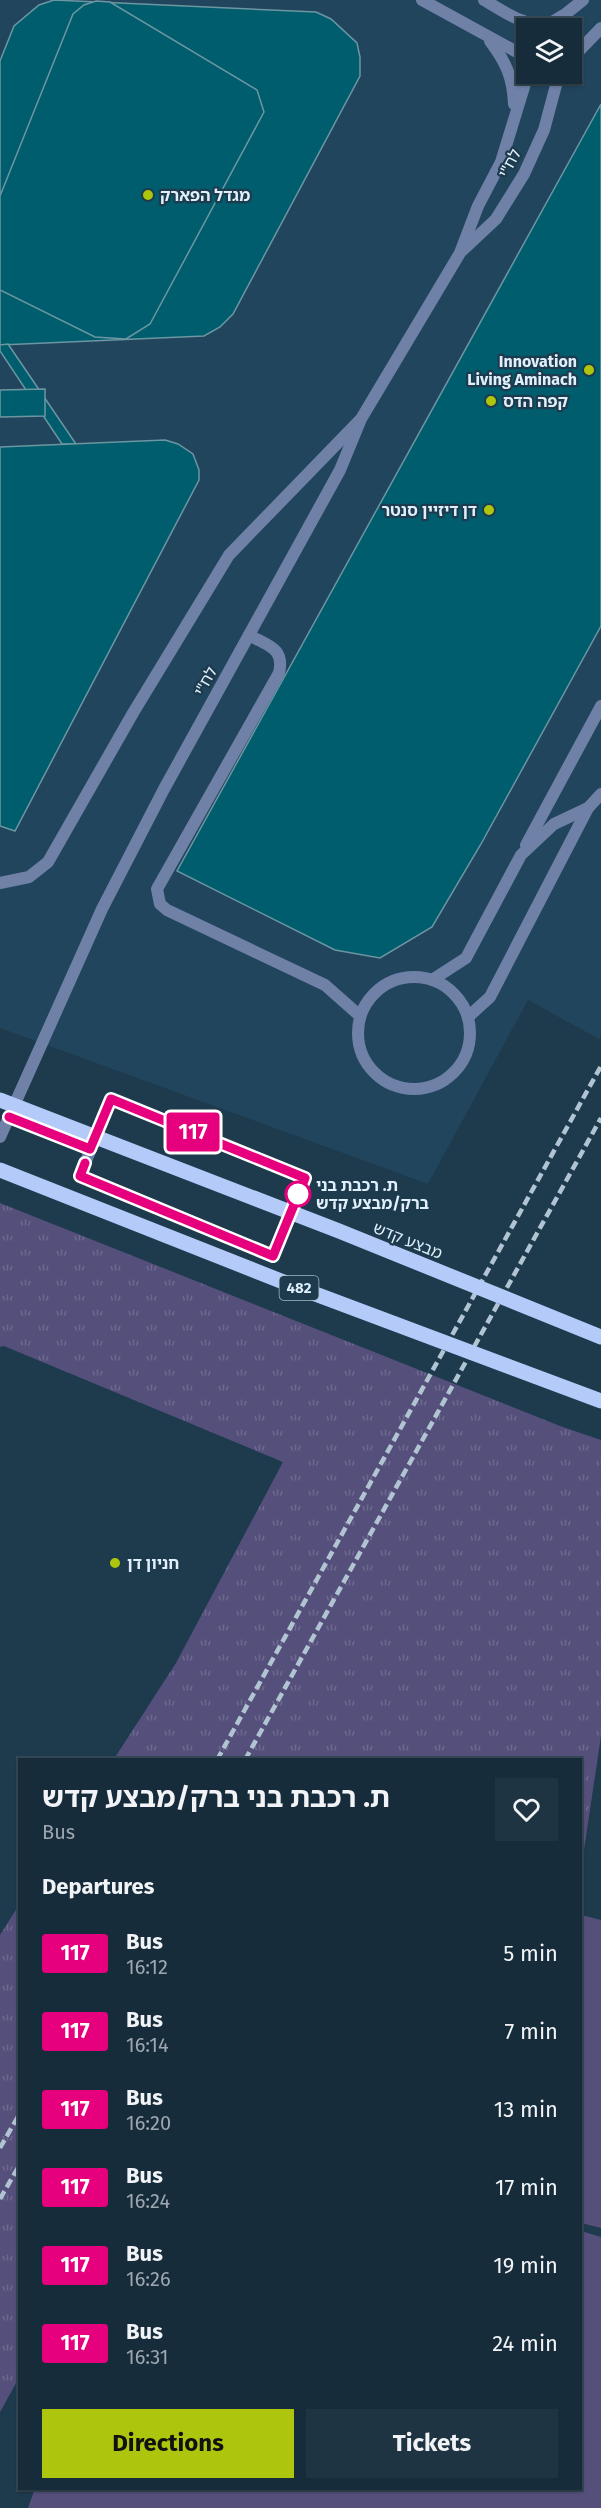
<!DOCTYPE html>
<html lang="en">
<head>
<meta charset="utf-8">
<style>
  body { margin:0; font-family:"Fira Sans","Noto Sans Hebrew",sans-serif; background:#1f3442; color:#f1f3f6; height:100vh; display:flex; flex-direction:column; font-size:22px; white-space:nowrap }
  * { box-sizing:border-box; margin:0 }
  p { font-size:20px; color:#9ea7af }
  .icon { flex:none; width:33px; height:33px; fill:none; stroke:currentColor; stroke-width:2; stroke-linecap:round; stroke-linejoin:round }
  .map { position:relative; flex:1; overflow:hidden }
  .drawer { position:absolute; left:18px; top:1758px; width:564px; height:732px; display:flex; flex-direction:column; background:#162c3a; border-radius:0px; box-shadow:0 2px 4px #0004,0 0 0 2px #354854 }
  .drawer>* { flex:none }
  .badge { padding:0 12px; border-radius:4px; font-size:21px; line-height:39px }
  .controls { position:absolute; left:516px; top:18px; display:grid; gap:12px }
  .controls a { display:grid; place-items:center; width:66px; height:66px; border-radius:0px; background:#162c3a; box-shadow:0 2px 4px #0004,0 0 0 2px #354854; font-size:30px }
  .map>.badge { position:absolute; translate:-50% -50%; box-shadow:0 0 0 3px #fff }
  h2 { padding:0 24px; font-size:22px; line-height:54px }
  .round { display:grid; place-items:center; flex:none; width:63px; height:63px; border-radius:0px; background:#1f3442 }
  .summary { display:flex; align-items:center; justify-content:space-between; height:102px; padding:0 24px }
  h1 { font-size:28px; font-weight:700; line-height:45px }
  .cta { display:flex; gap:12px; margin-top:auto; padding:12px 24px }
  .cta a { flex:1; height:69px; border-radius:0px; background:#adc60d; color:#111; font-size:24px; font-weight:700; line-height:69px; text-align:center }
  .cta a+a { background:#1f3442; color:#f1f3f6 }
  ul { padding:0; list-style:none }
  li { display:flex; align-items:center; gap:18px; height:78px; padding:0 24px }
  li div { flex:1 }
  li b { display:block; font-size:22px }
  li em { font-style:normal }
  li .badge { min-width:66px; font-weight:700; text-align:center }
  .map>svg:first-child { display:block }
  .built { fill:#21455d; fill-rule:evenodd }
  .grass { fill:url(#grass-tufts) }
  .garden { fill:#554f7b }
  .building { fill:#005d6e; stroke:#6c96a1; stroke-width:1.5 }
  .lines { fill:none; stroke-linecap:round; stroke-linejoin:round }
  .lane { stroke:#6f81a7; stroke-width:12 }
  .street { stroke:#6f81a7; stroke-width:12 }
  .rail { stroke:#b1c4d2; stroke-width:4.5; stroke-dasharray:9 4.5; stroke-linecap:butt }
  .primary-bridge { stroke:#b4cbfa; stroke-width:15 }
  .line-casing { stroke:#fff; stroke-width:14 }
  .line { stroke:#e6007e; stroke-width:9 }
  .poi-dot { fill:#adc60d; stroke:#1e3a4d; stroke-width:2 }
  .stop-dot { fill:#fff; stroke:#e6007e; stroke-width:3 }
  .labels { text-anchor:middle; stroke-width:4.5; stroke-linejoin:round; paint-order:stroke }
  .shield { fill:#1e3a4d; stroke:#a5b9c8; stroke-width:1.5 }
  .shield-label { font-size:15px; font-weight:bold; fill:#dff0fc }
  .street-label { font-size:16px; fill:#dff0fc; stroke:#1e3a4d }
  .poi-label { font-size:16px; font-weight:bold; fill:#dff0fc; stroke:#1e3a4d; text-anchor:start }
  .stop-label { font-size:16px; font-weight:bold; fill:#dff0fc; stroke:#1e3a4d; text-anchor:start }
</style>
</head>
<body>
<div class="map">
<svg width="601" height="2508" viewBox="0 0 601 2508">
  <defs>
    <pattern id="grass-tufts" width="24" height="20" patternUnits="userSpaceOnUse" patternTransform="scale(1.5)"><rect width="24" height="20" fill="#554f7b"/><path d="M3 7l-1-3M5 7V3M7 7l1-3M15 17l-1-3M17 17v-4M19 17l1-3" fill="none" stroke="#6d698f"/></pattern>
  </defs>
  <rect width="100%" height="100%" fill="#1e3a4d"/>
  <path class="built" d="M 0,0 L 601,0 L 601,1035 L 599,1039 L 528,1000 L 428,1184 L 0,1028 ZM 526,28 L 572,28 L 572,74 L 526,74 Z"/>
  <g class="grass">
    <path d="M 0,1203 L 560,1426 L 601,1440 L 601,1736 L 581,1870 L 580,1760 L 114,1759 L 176,1663 L 283,1462 L 4,1346 L 0,1347 Z"/>
    <path d="M 19,1905 L 20,2376 L 0,2412 L 0,1935 Z"/>
  </g>
  <g class="garden">
    <path d="M 581,1915 L 601,1920 L 601,2228 L 581,2223 Z"/>
    <path d="M 581,2231 L 601,2237 L 601,2508 L 28,2508 L 35,2488 L 580,2488 Z"/>
  </g>
  <g class="building">
    <path d="M 54,0 L 316,12 L 331,19 L 357,43 L 360,57 L 360,76 L 233,314 L 220,327 L 204,336 L 0,345 L 0,61 L 14,26 L 39,5 Z"/>
    <path d="M 96,1 L 110,2 L 257,90 L 264,112 L 150,324 L 126,339 L 95,337 L 0,290 L 0,196 L 73,14 L 84,5 Z"/>
    <path d="M 601,104 L 601,626 L 481,844 L 432,927 L 380,958 L 335,950 L 177,871 Z"/>
    <path d="M 8,344 L 76,444 L 62,444 L 0,351 L 0,345 Z"/>
    <path d="M 45,389 L 45,416 L 0,417 L 0,390 Z"/>
    <path d="M 165,440 L 178,444 L 193,454 L 199,470 L 199,480 L 15,831 L 0,826 L 0,447 Z"/>
  </g>
  <g class="lines">
    <g class="lane">
      <path d="M 249,635 C 268,646 285,648 279,673 L 157,889 L 160,904 L 167,910 L 325,985 L 360,1016"/>
      <path d="M 526,845 L 601,706"/>
      <path d="M 0,883 L 29,877 L 48,862 L 133,713 L 229,555 L 360,420"/>
      <circle cx="414" cy="1033" r="56"/>
      <path d="M 432,980 L 466,958 L 521,855 L 554,824 L 588,808"/>
      <path d="M 468,1017 L 490,997 L 588,808"/>
      <path d="M 111,1099 L 305,1178 L 273,1256 L 80,1176 Z"/>
      <path d="M 9,1117 L 90,1149"/>
    </g>
    <g class="street">
      <path d="M 422,0 L 526,57"/>
      <path d="M 484,0 C 502,10 524,27 545,24 C 551,24 557,19 562,16"/>
      <path d="M 558,20 L 583,0"/>
      <path d="M 490,41 C 506,62 513,78 514,104"/>
      <path d="M 572,58 L 601,28"/>
      <path d="M 463,250 L 496,219 L 524,174 L 544,130 L 559,74"/>
      <path d="M 588,808 L 601,794"/>
      <path d="M 0,1137 L 102,909 L 164,789 L 340,470 L 361,419 L 460,253 L 478,206 L 501,162 L 528,74"/>
    </g>
    <g class="rail">
      <path d="M 217,1760 L 601,1066"/>
      <path d="M 245,1760 L 601,1118"/>
      <path d="M 0,2148 L 20,2113"/>
      <path d="M 0,2199 L 20,2164"/>
    </g>
    <g class="primary-bridge">
      <path d="M 0,1100 L 339,1231 L 601,1337"/>
      <path d="M 0,1170 L 286,1283 L 601,1401"/>
    </g>
  </g>
  <g class="lines">
    <defs>
      <path id="line" d="M 9,1117 L 90,1149 L 111,1099 L 305,1178 L 273,1256 L 80,1176 L 85,1163"/>
    </defs>
    <use href="#line" class="line-casing"/>
    <use href="#line" class="line"/>
  </g>
  <g class="poi-dot">
    <circle cx="148" cy="195" r="6"/>
    <circle cx="589" cy="370" r="6"/>
    <circle cx="491" cy="401" r="6"/>
    <circle cx="489" cy="510" r="6"/>
    <circle cx="115" cy="1563" r="6"/>
  </g>
  <circle class="stop-dot" cx="298" cy="1194" r="12"/>
  <g class="labels">
    <rect class="shield" x="279.5" y="1276" width="39" height="24" rx="4.5"/>
    <g class="shield-label">
      <text x="299" y="1293">482</text>
    </g>
    <g class="street-label">
      <text transform="translate(509 163) rotate(-62)" y="6">לח"י</text>
      <text transform="translate(205 681) rotate(-61)" y="6">לח"י</text>
      <text transform="translate(408 1240) rotate(22)" y="6">מבצע קדש</text>
    </g>
    <g class="poi-label">
      <text x="160" y="201">מגדל הפארק</text>
      <text x="577" y="367" text-anchor="end">Innovation<tspan x="577" dy="18">Living Aminach</tspan></text>
      <text x="503" y="407">קפה הדס</text>
      <text x="477" y="516" text-anchor="end">דן דיזיין סנטר</text>
      <text x="127" y="1569">חניון דן</text>
    </g>
    <g class="stop-label">
      <text x="316" y="1191">ת. רכבת בני<tspan x="316" dy="18">ברק/מבצע קדש</tspan></text>
    </g>
  </g>
</svg>
<div class="controls">
<a><svg class="icon" aria-label="layers" viewBox="0 0 24 24"><path d="M12 4l9 5-9 5-9-5zM3 14l9 5 9-5"/></svg></a>
</div>
<b class="badge" style="left:193px;top:1132px;background:#e6007e;color:#fff">117</b>
<section class="drawer">
<div class="summary"><div><h1>ת. רכבת בני ברק/מבצע קדש</h1><p>Bus</p></div><a class="round"><svg class="icon" aria-label="heart" viewBox="0 0 24 24"><path d="M12 20l-8-8c-3-5 5-10 8-4 3-6 11-1 8 4z"/></svg></a></div>
<h2>Departures</h2>
<ul>
<li><span class="badge" style="background:#e6007e;color:#fff">117</span><div><b>Bus</b><p>16:12</p></div><em>5 min</em></li>
<li><span class="badge" style="background:#e6007e;color:#fff">117</span><div><b>Bus</b><p>16:14</p></div><em>7 min</em></li>
<li><span class="badge" style="background:#e6007e;color:#fff">117</span><div><b>Bus</b><p>16:20</p></div><em>13 min</em></li>
<li><span class="badge" style="background:#e6007e;color:#fff">117</span><div><b>Bus</b><p>16:24</p></div><em>17 min</em></li>
<li><span class="badge" style="background:#e6007e;color:#fff">117</span><div><b>Bus</b><p>16:26</p></div><em>19 min</em></li>
<li><span class="badge" style="background:#e6007e;color:#fff">117</span><div><b>Bus</b><p>16:31</p></div><em>24 min</em></li>
</ul>
<div class="cta"><a>Directions</a><a>Tickets</a></div>
</section>
</div>
</body>
</html>
